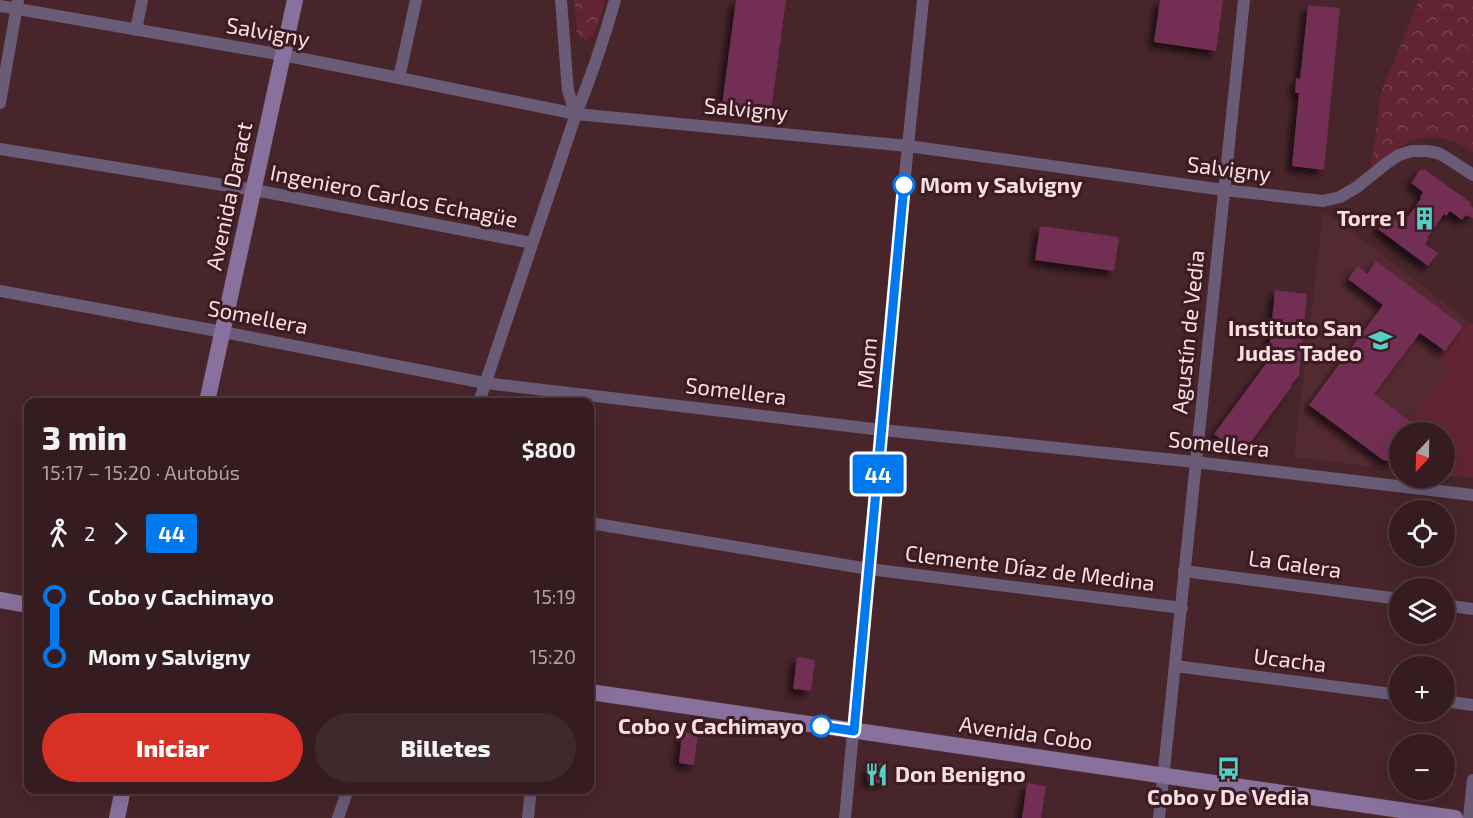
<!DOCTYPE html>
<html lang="es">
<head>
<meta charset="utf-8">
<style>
  body { margin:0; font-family:"Exo 2",sans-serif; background:#40292d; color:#f1f3f6; height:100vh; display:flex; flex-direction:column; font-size:22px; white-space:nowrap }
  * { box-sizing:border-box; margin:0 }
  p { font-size:20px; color:#aaa1a5 }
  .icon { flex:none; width:33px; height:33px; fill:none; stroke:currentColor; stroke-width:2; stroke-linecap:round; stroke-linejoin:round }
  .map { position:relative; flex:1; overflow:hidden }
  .details { position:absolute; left:24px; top:398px; width:570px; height:396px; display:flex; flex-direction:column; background:#351c20; border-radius:12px; box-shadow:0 6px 24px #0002,0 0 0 2px #4f3a3e }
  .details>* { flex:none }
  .badge { padding:0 12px; border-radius:4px; font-size:21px; line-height:39px }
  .needle { width:39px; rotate:202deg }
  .controls { position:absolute; left:1389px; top:422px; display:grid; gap:12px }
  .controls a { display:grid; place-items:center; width:66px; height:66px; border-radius:50%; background:#351c20; box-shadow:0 6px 24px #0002,0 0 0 2px #4f3a3e; font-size:30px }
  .map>.badge { position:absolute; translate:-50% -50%; box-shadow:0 0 0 3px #fff }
  .legs { display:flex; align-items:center; gap:9px; height:66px; padding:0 18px; font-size:20px }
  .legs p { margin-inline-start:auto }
  .headline { display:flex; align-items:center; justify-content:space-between; height:102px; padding:0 18px }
  h1 { font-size:33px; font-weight:800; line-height:45px }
  .action { display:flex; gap:12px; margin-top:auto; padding:12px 18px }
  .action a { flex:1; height:69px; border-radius:36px; background:#d93025; color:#fff; font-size:24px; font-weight:800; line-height:69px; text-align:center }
  .action a+a { background:#40292d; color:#f1f3f6 }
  ul { padding:0 18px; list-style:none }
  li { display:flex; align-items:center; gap:21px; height:60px; font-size:22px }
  li i { display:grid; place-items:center; width:9px; height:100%; margin:0 8px; background:currentColor }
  li i::after { content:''; width:15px; height:15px; margin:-8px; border:4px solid; border-radius:50%; background:#351c20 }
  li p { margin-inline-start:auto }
  li:first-child i { background:linear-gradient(#0000 50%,currentColor 0) }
  li:last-child i { background:linear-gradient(currentColor 50%,#0000 0) }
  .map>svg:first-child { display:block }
  .built { fill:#542a32 }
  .park { fill:url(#park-crowns) }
  .pitch { fill:#622432 }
  .building { fill:#722e53; filter:url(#shadow) }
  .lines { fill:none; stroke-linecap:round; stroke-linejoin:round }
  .minor { stroke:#6a5b77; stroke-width:12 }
  .secondary { stroke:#89719e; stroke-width:16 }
  .line-1-casing { stroke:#fff; stroke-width:14 }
  .line-1 { stroke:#0079ef; stroke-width:9 }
  .stop-1-dot { fill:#fff; stroke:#0079ef; stroke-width:3 }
  .labels { text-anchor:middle; stroke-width:6; stroke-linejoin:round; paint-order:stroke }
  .street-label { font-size:22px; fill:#f6dee1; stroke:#3c1b22 }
  .stop-label { font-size:22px; font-weight:bold; fill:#f6dee1; stroke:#3c1b22; text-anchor:start }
  .poi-label { font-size:22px; font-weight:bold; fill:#f6dee1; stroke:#3c1b22; text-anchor:end }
</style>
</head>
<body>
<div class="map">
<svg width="1473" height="818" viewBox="0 0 1473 818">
  <defs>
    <pattern id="park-crowns" width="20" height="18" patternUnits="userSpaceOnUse" patternTransform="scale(1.5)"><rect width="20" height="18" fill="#622432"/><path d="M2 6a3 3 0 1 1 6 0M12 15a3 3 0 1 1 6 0" fill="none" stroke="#79434f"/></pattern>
    <filter id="shadow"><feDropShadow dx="-5.5" dy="5.5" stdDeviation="3" flood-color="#0009"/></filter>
  </defs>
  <rect width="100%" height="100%" fill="#47252b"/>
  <path class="built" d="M 1323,214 L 1330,215 L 1468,321 L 1438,361 L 1450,370 L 1405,432 L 1400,432 L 1399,470 L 1294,457 Z"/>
  <g class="park">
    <path d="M 574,0 L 605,0 L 594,35 L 587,40 L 579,37 L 577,33 Z"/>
    <path d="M 1419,0 L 1473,0 L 1473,152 C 1466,148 1459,143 1452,141 C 1417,128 1397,148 1371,169 L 1381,93 Z"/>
  </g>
  <path class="pitch" d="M 1468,321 L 1473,324 L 1473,478 L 1445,475 L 1444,432 L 1405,432 L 1449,370 L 1438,361 Z"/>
  <g class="building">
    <path d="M 736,0 L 786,0 L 771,112 L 722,105 Z"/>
    <path d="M 1160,0 L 1223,0 L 1216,51 L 1154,42 Z"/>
    <path d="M 1308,5 L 1340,8 L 1324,170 L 1292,166 L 1299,93 L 1295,93 L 1296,78 L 1300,79 Z"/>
    <path d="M 1421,169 L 1423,171 L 1424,169 L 1471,203 L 1470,205 L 1473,208 L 1473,218 L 1466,215 L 1462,220 L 1450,211 L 1446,216 L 1444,214 L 1427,238 L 1429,239 L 1425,244 L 1438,253 L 1428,266 L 1378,229 L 1388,215 L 1400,224 L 1403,219 L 1404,221 L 1413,210 L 1421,198 L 1420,197 L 1423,192 L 1411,183 Z"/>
    <path d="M 1040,226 L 1119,237 L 1114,271 L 1035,260 Z"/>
    <path d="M 1376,261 L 1463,326 L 1445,351 L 1420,333 L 1374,394 L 1415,425 L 1410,432 L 1400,432 L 1400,463 L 1383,460 L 1309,405 L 1383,305 L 1348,279 L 1358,266 L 1367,274 Z"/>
    <path d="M 1275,290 L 1307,294 L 1299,375 L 1291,385 L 1292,386 L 1242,454 L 1214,434 L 1268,361 Z"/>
    <path d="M 797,657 L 815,660 L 811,691 L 793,689 Z"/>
    <path d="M 682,732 L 698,734 L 694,765 L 679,763 Z"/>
    <path d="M 875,762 L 886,764 L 884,784 L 867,781 L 869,766 Z"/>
    <path d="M 1027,783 L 1046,786 L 1041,818 L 1022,818 Z"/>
  </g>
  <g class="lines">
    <g class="minor">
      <path d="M 561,0 L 568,91 L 576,114"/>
      <path d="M 0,6 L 283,55 L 399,78 L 576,114 L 908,146 L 1224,190 L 1323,201 L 1340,197 L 1357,187 L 1387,163 L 1399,155 L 1412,151 L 1427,151 L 1438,153 L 1447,158 L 1473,175"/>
      <path d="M 136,30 L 142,0"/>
      <path d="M 399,78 L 416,0"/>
      <path d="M 0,103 L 18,0"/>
      <path d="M 0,149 L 254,190 L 532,243"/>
      <path d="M 0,291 L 223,332 L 485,383 L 882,430 L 1195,462 L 1473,495"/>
      <path d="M 479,402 L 576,114 C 591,77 604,39 615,0"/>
      <path d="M 590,523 L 869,569 L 1182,608"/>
      <path d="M 1184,571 L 1400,599"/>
      <path d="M 1444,605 L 1473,609"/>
      <path d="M 1175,666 L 1400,695"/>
      <path d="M 1444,701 L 1473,705"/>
      <path d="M 338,818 L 348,789"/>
      <path d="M 528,818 L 531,789"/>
      <path d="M 845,818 L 904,185 L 923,0"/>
      <path d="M 1159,818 L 1244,0"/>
      <path d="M 1469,818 L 1473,780"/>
    </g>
    <g class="secondary">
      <path d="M 207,402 L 295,0"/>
      <path d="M 0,600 L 28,605"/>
      <path d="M 590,692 L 1455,818"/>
      <path d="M 117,818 L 123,789"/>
    </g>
  </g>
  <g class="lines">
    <defs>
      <path id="line-1" d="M 821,726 L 854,731 L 904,185"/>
    </defs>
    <use href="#line-1" class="line-1-casing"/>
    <use href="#line-1" class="line-1"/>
  </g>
  <defs>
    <symbol id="building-bare" viewBox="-9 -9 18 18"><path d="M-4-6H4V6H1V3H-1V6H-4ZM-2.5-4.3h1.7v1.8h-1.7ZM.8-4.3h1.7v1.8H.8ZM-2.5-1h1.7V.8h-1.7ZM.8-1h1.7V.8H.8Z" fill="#55cec5" stroke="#3c1b22" stroke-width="2.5" paint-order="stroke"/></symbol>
    <symbol id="school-bare" viewBox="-9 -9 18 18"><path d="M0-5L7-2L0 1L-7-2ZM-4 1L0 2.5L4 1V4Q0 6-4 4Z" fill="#55cec5" stroke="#3c1b22" stroke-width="2.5" paint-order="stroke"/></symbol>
    <symbol id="bus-bare" viewBox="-9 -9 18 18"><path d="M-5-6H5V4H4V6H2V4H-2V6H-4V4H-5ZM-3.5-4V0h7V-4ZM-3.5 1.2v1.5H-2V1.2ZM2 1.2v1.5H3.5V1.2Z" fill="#55cec5" stroke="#3c1b22" stroke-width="2.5" paint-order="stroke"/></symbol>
    <symbol id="restaurant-bare" viewBox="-9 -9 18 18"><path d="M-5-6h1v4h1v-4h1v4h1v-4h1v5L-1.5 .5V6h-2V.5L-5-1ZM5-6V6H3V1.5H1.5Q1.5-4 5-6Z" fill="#55cec5" stroke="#3c1b22" stroke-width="2.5" paint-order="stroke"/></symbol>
  </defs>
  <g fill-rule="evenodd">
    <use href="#building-bare" x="1408" y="202" width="33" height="33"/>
    <use href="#school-bare" x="1364" y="324" width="33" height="33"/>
    <use href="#bus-bare" x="1212" y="752" width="33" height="33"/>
    <use href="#restaurant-bare" x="860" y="758" width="33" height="33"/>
  </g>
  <g class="stop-1-dot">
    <circle cx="904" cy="185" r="10"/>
    <circle cx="821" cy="726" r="10"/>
  </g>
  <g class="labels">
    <g class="street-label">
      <text transform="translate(268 32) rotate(10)" y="8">Salvigny</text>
      <text transform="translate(746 109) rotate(5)" y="8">Salvigny</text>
      <text transform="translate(1229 169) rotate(7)" y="8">Salvigny</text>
      <text transform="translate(229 196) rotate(-78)" y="8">Avenida Daract</text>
      <text transform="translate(394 196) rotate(11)" y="8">Ingeniero Carlos Echagüe</text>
      <text transform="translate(258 317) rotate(11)" y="8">Somellera</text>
      <text transform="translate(1188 332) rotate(-84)" y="8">Agustín de Vedia</text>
      <text transform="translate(867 363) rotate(-85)" y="8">Mom</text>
      <text transform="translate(736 391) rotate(7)" y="8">Somellera</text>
      <text transform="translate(1219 444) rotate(6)" y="8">Somellera</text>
      <text transform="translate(1295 564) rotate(8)" y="8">La Galera</text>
      <text transform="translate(1030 568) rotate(7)" y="8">Clemente Díaz de Medina</text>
      <text transform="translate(1290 660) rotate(7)" y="8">Ucacha</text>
      <text transform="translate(1026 733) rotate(8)" y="8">Avenida Cobo</text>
    </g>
    <g class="stop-label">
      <text x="920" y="193">Mom y Salvigny</text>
      <text x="804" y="734" text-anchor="end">Cobo y Cachimayo</text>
    </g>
    <g class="poi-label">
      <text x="1406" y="226">Torre 1</text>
      <text x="1362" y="336">Instituto San<tspan x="1362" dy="25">Judas Tadeo</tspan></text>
      <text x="895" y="782" text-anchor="start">Don Benigno</text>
      <text x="1228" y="805" text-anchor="middle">Cobo y De Vedia</text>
    </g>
  </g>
</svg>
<div class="controls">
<a><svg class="needle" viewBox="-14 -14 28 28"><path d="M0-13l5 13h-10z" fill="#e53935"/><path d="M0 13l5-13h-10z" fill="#aaa1a5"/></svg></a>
<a><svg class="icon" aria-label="locate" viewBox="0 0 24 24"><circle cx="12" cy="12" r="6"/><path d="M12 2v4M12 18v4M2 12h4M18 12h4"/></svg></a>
<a><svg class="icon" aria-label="layers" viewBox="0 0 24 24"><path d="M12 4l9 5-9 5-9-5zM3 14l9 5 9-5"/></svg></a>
<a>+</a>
<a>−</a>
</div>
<b class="badge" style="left:878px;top:474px;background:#0079ef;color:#fff">44</b>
<section class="details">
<div class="headline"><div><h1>3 min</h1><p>15:17 – 15:20 · Autobús</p></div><b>$800</b></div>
<div class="legs"><svg class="icon" aria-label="walk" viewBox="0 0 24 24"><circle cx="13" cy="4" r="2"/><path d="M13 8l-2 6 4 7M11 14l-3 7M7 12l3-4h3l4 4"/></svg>2<svg class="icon" aria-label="forward" viewBox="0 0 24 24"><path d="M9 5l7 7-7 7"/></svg><b class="badge" style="background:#0079ef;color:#fff">44</b></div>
<ul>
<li><i style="color:#0079ef"></i><b>Cobo y Cachimayo</b><p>15:19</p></li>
<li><i style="color:#0079ef"></i><b>Mom y Salvigny</b><p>15:20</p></li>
</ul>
<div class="action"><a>Iniciar</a><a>Billetes</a></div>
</section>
</div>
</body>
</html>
